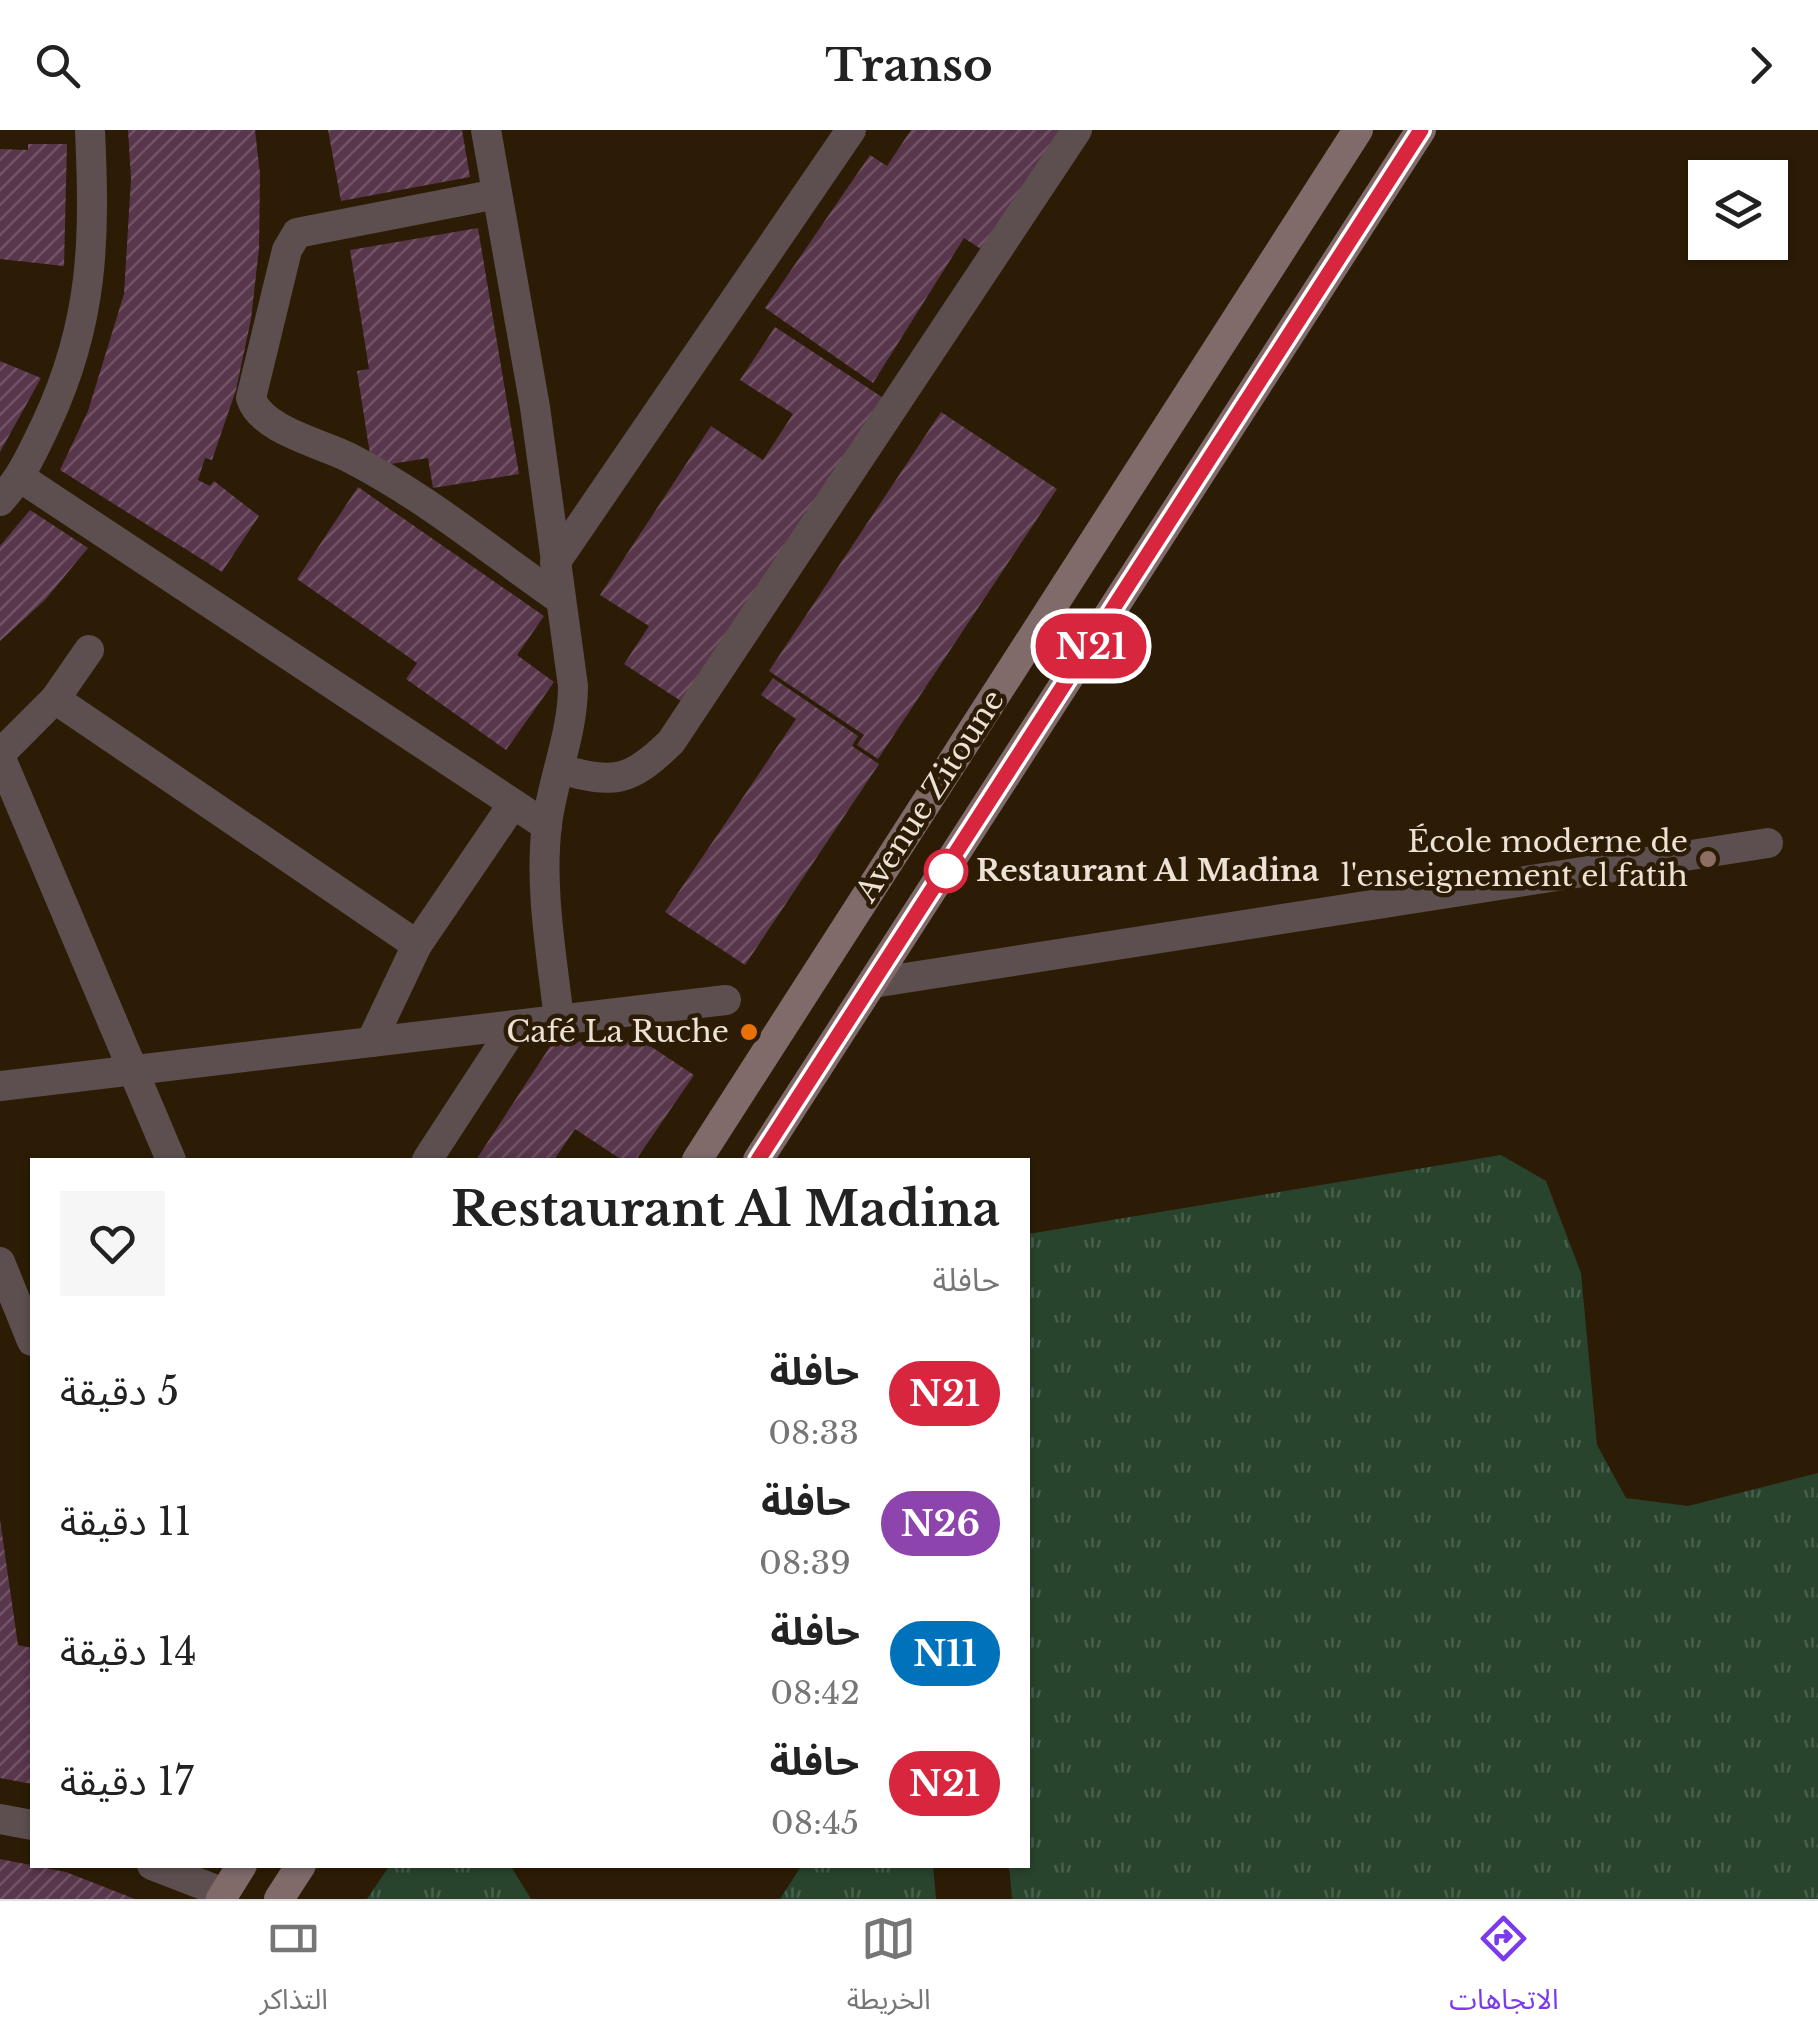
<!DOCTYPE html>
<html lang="ar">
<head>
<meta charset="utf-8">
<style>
  body { margin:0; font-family:"Libre Baskerville","Noto Sans Arabic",serif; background:#f6f6f6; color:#222; direction:rtl; height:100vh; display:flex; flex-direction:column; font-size:38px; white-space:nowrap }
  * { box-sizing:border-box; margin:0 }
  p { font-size:32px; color:#767676 }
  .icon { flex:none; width:55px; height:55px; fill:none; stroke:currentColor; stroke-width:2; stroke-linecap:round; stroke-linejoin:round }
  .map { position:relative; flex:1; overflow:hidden; direction:ltr }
  .sheet { position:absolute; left:30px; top:1028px; width:1000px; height:710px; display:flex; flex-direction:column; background:#fff; border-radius:0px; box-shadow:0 2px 8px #0004; direction:rtl }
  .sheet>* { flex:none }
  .badge { padding:0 20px; border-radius:32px; font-size:35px; line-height:65px }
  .controls { position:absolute; left:1688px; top:30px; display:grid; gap:20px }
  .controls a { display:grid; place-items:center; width:100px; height:100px; border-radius:0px; background:#fff; box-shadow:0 2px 8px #0004; font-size:50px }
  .map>.badge { position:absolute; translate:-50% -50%; box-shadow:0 0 0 5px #fff }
  .round { display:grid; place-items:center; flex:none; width:105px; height:105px; border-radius:0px; background:#f6f6f6 }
  .head { display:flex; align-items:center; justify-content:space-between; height:170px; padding:0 30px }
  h1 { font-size:48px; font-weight:700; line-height:75px }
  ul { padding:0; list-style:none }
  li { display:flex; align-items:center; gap:30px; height:130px; padding:0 30px }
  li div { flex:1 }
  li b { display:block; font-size:38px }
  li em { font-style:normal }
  li .badge { min-width:110px; font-weight:700; text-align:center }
  header { display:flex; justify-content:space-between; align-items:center; height:130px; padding:0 30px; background:#fff; font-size:45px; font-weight:700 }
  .menu { display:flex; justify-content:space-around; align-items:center; height:140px; border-top:2px solid #e0e0e0; background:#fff; font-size:28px; color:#767676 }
  .menu a { display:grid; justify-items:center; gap:5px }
  .menu .selected { color:#7c3aed }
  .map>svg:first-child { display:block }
  .grass { fill:url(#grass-tufts) }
  .building { fill:url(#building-hatch) }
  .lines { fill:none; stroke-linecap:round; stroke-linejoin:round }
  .street { stroke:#5d4f4f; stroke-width:30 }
  .secondary { stroke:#806a6a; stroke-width:30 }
  .line-casing { stroke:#fff; stroke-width:22 }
  .line { stroke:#d7263d; stroke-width:15 }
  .education-dot { fill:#8d6e63; stroke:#2c1c06; stroke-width:4 }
  .stop-dot { fill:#fff; stroke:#d7263d; stroke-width:5 }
  .food-dot { fill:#e8710a; stroke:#2c1c06; stroke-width:4 }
  .labels { text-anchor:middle; stroke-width:9; stroke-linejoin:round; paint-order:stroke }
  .street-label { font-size:30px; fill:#ede2d5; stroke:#2c1c06 }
  .poi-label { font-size:30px; fill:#ede2d5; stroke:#2c1c06; text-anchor:end }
  .stop-label { font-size:30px; font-weight:bold; fill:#ede2d5; stroke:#2c1c06; text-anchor:start }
</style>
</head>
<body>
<header><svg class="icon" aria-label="forward" viewBox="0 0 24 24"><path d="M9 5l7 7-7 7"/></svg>Transo<svg class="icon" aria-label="search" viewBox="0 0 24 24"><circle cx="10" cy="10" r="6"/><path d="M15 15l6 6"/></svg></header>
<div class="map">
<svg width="1818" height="1769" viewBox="0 0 1818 1769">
  <defs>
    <pattern id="grass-tufts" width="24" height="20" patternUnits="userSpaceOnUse" patternTransform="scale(2.5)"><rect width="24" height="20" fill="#28442d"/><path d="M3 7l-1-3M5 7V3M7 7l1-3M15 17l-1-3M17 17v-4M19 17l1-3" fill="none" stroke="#485f4b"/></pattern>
    <pattern id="building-hatch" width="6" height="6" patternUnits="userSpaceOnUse" patternTransform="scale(2.5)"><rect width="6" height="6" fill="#58364b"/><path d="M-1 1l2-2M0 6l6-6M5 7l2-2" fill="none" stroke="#705364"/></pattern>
  </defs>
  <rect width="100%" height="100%" fill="#2c1c06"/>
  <g class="grass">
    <path d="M 1501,1025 L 1546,1051 L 1581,1143 L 1597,1315 L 1626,1368 L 1688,1376 L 1818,1343 L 1818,1769 L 1012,1769 L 1009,1735 L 1028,1735 L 1028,1104 Z"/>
    <path d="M 390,1735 L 510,1735 L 531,1769 L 367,1769 Z"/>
    <path d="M 802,1735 L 933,1735 L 936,1769 L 780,1769 Z"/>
  </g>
  <g class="building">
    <path d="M 128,0 L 255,0 L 260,44 L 259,118 L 251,189 L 236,260 L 212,330 L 205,328 L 198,350 L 210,356 L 214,351 L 259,386 L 222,442 L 60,340 L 88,281 L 124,164 L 131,49 Z"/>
    <path d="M 328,0 L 462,0 L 470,47 L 341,71 Z"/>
    <path d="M 911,0 L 1067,0 L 987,123 L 964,108 L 873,253 L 765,178 L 870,25 L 887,36 Z"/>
    <path d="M 28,14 L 67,14 L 64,136 L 0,129 L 0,19 L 28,20 Z"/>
    <path d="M 478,98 L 519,344 L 433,358 L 428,328 L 372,337 L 357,241 L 369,239 L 350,120 Z"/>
    <path d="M 775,197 L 885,269 L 684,573 L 624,534 L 649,496 L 600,465 L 711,296 L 763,330 L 793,284 L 740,250 Z"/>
    <path d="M 0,231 L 41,248 L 0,322 Z"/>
    <path d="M 941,282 L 1057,359 L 878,629 L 857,615 L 864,605 L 769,541 Z"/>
    <path d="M 358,357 L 544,486 L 517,525 L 554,552 L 506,620 L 406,549 L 417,533 L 297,449 Z"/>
    <path d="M 30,380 L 88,418 L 45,470 L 0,511 L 0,416 Z"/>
    <path d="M 773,548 L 858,606 L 852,616 L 879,634 L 745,835 L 665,782 L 796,589 L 761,565 Z"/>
    <path d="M 641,910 L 694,945 L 636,1030 L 622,1030 L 575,999 L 554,1030 L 476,1030 L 553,912 Z"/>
    <path d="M 0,1390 L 18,1515 L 32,1518 L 32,1654 L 0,1648 Z"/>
    <path d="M 0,1729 L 66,1742 L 135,1769 L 0,1769 Z"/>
  </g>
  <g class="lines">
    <g class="street">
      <path d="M 486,0 L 535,277 L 573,556 C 573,604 553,647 547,694 C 539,758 552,826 559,890"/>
      <path d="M 497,64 L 297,103 L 287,120 L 251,268 C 261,300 320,313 348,327 C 423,365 492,422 561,470"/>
      <path d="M 21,348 L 547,696"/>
      <path d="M 0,371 C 22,347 33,321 47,292 C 94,191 95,109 90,0"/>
      <path d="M 555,433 L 851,0"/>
      <path d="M 55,569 L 417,815"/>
      <path d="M 0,624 L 55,569 L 89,520"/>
      <path d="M 0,626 L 171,1030"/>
      <path d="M 559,639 C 615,654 628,653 671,612 L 1077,0"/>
      <path d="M 873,853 L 1768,713"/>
      <path d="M 371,912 L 417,815 L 513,674"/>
      <path d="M 0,956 L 726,870"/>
      <path d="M 427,1030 L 515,895"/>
      <path d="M 0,1132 L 32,1211"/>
      <path d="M 0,1689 L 32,1695"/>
      <path d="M 152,1735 L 224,1763"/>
    </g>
    <g class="secondary">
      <path d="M 697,1030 L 1358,0"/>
      <path d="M 758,1030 L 1421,0"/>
      <path d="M 221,1769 L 242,1735"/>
      <path d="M 279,1769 L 301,1735"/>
    </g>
  </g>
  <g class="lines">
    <defs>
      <path id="line" d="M 758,1030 L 1421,0"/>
    </defs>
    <use href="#line" class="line-casing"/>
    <use href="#line" class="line"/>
  </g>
  <circle class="education-dot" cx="1708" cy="729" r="10"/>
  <circle class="stop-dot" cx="946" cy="741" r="20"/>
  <circle class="food-dot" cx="749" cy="902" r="10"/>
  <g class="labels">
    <g class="street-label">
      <text transform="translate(930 666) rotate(-57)" y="10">Avenue Zitoune</text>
    </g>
    <g class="poi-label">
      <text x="1688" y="722">École moderne de<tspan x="1688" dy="34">l'enseignement el fatih</tspan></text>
      <text x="729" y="912">Café La Ruche</text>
    </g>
    <g class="stop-label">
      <text x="976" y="751">Restaurant Al Madina</text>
    </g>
  </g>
</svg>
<div class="controls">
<a><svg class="icon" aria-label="layers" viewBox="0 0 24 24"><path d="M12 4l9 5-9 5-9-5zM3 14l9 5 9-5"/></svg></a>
</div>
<b class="badge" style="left:1091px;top:516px;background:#d7263d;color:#fff">N21</b>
<section class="sheet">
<div class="head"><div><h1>Restaurant Al Madina</h1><p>حافلة</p></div><a class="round"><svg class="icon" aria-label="heart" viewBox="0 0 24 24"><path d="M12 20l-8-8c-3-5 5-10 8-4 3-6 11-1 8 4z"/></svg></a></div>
<ul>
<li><span class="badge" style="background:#d7263d;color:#fff">N21</span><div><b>حافلة</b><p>08:33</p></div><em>5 دقيقة</em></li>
<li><span class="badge" style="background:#8e44ad;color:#fff">N26</span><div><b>حافلة</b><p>08:39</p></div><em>11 دقيقة</em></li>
<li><span class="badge" style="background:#0072bc;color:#fff">N11</span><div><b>حافلة</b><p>08:42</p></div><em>14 دقيقة</em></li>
<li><span class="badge" style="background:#d7263d;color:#fff">N21</span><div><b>حافلة</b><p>08:45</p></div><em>17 دقيقة</em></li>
</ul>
</section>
</div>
<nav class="menu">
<a class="selected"><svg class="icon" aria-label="directions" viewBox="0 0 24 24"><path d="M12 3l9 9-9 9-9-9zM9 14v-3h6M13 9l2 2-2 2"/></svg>الاتجاهات</a>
<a><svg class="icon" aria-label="map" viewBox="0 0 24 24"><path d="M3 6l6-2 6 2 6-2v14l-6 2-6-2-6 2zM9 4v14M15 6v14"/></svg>الخريطة</a>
<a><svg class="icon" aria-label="tickets" viewBox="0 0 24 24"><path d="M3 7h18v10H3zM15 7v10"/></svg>التذاكر</a>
</nav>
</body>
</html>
